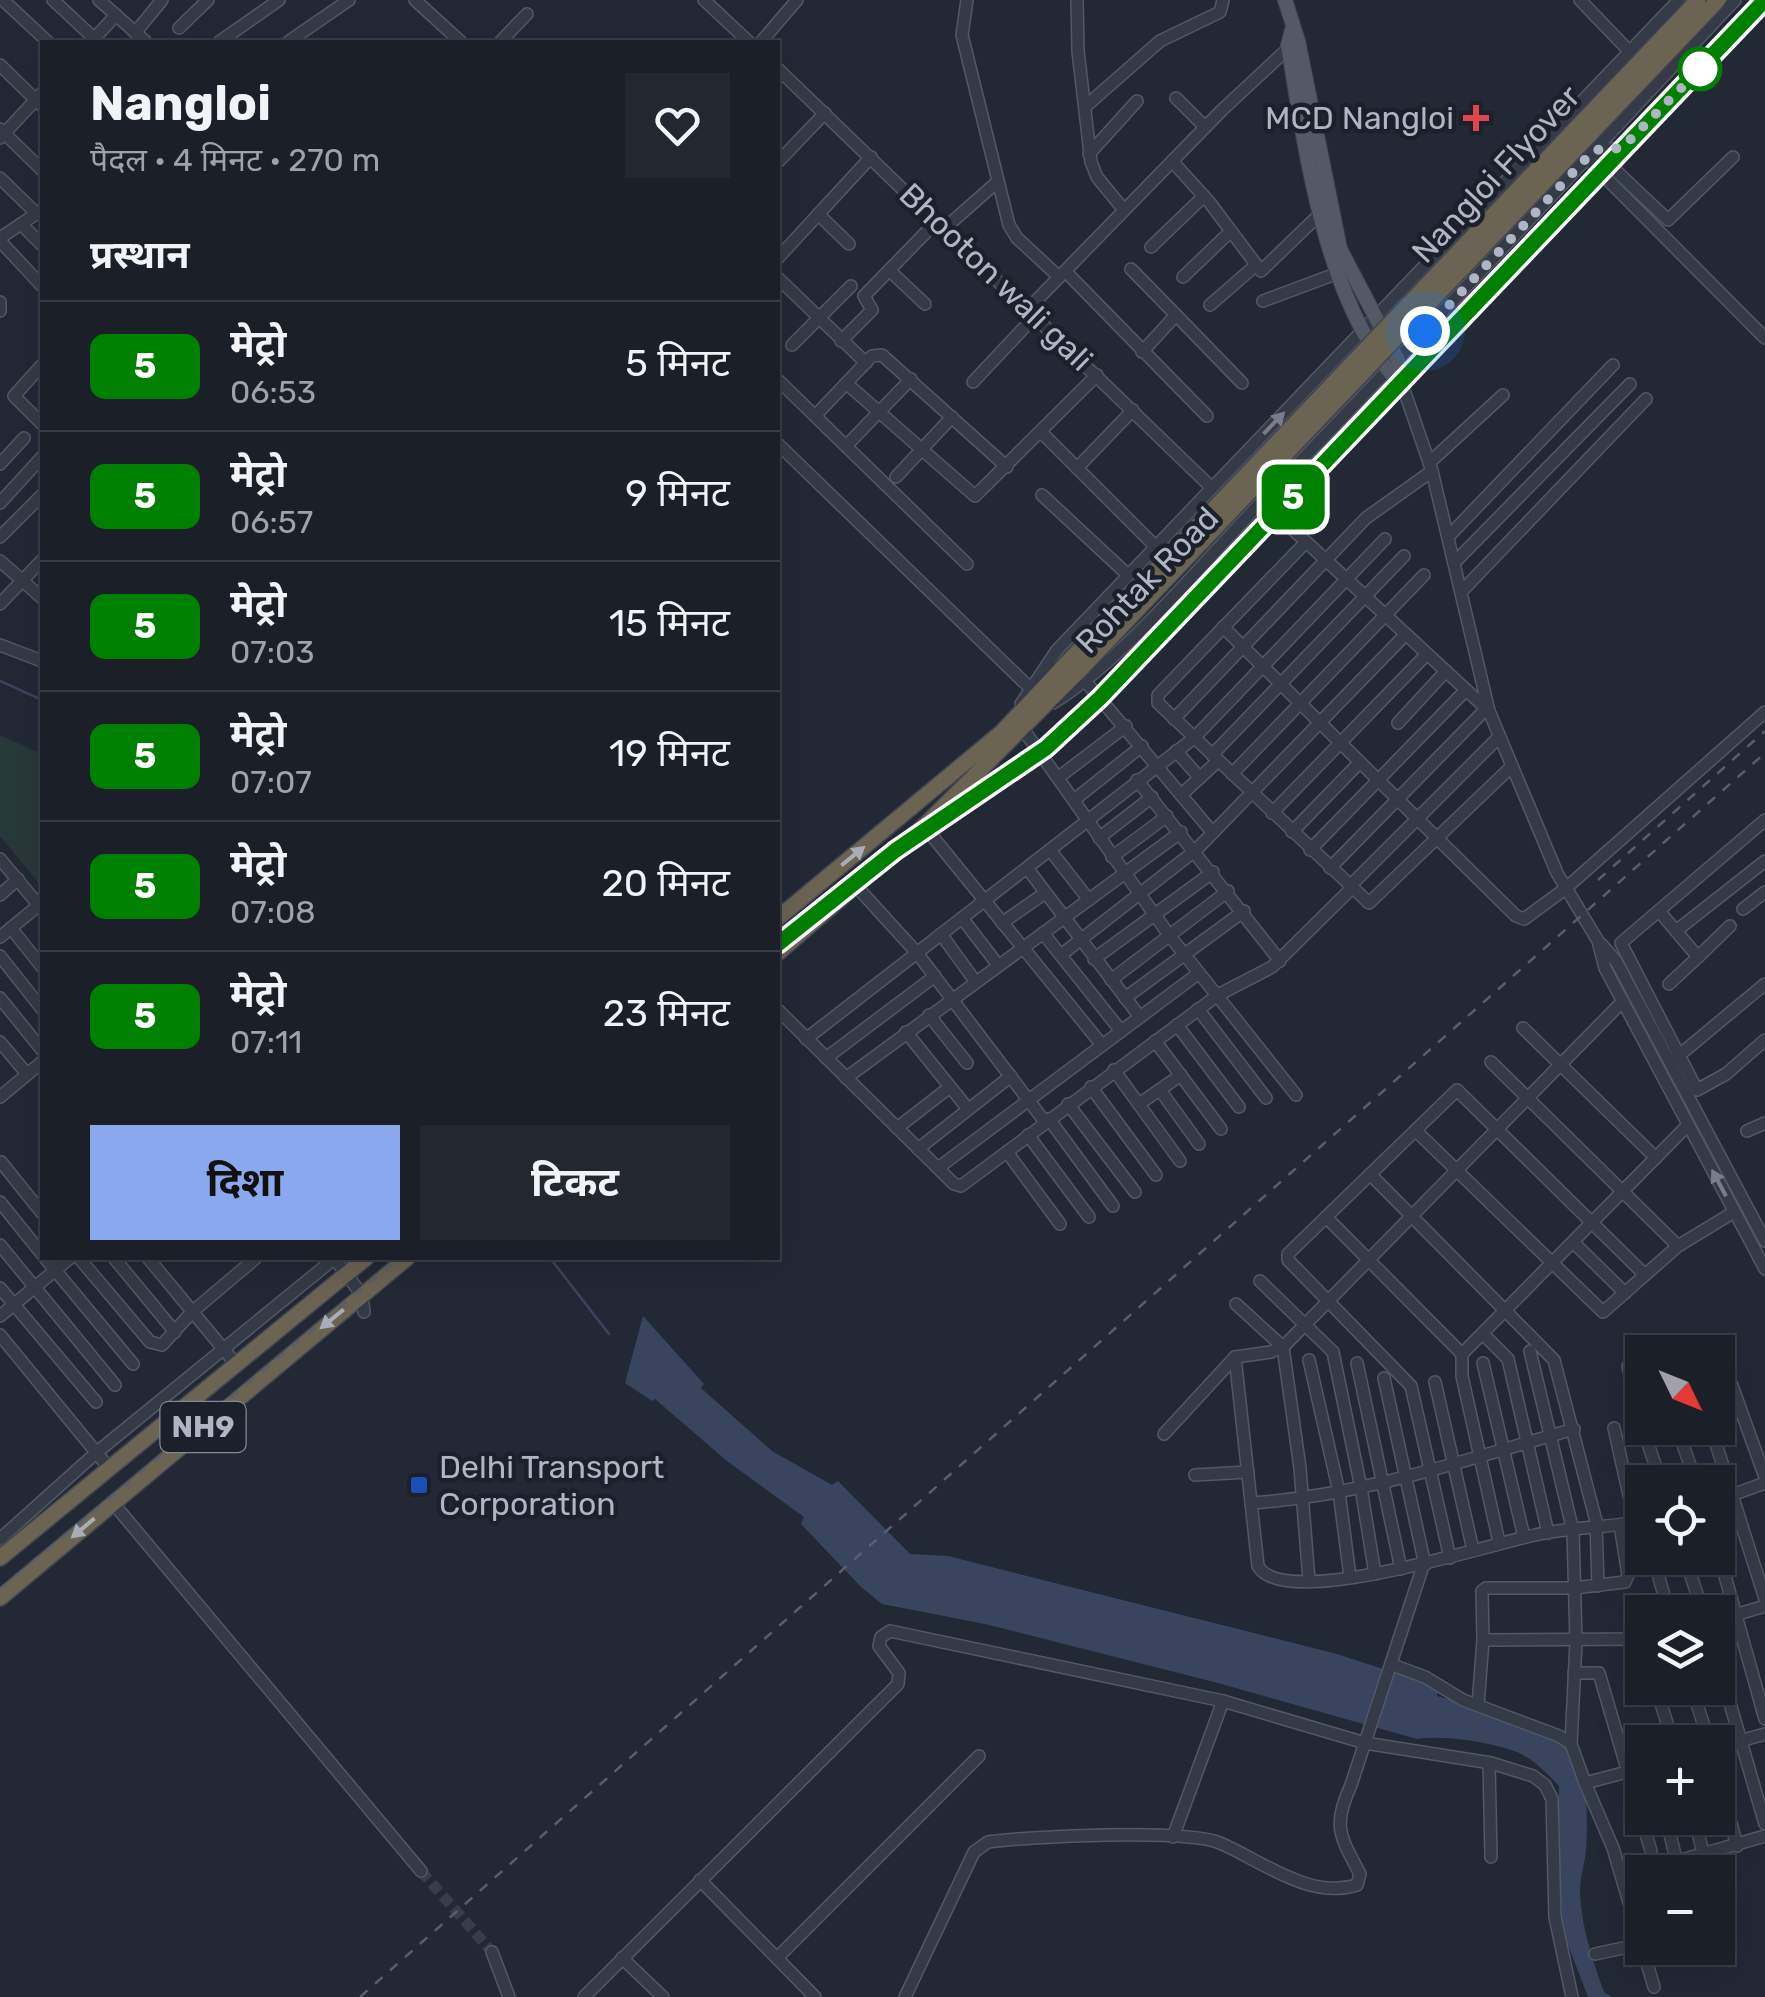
<!DOCTYPE html>
<html lang="hi">
<head>
<meta charset="utf-8">
<style>
  body { margin:0; font-family:Rubik,"Noto Sans Devanagari",sans-serif; background:#232730; color:#f1f3f6; height:100vh; display:flex; flex-direction:column; font-size:38px; white-space:nowrap }
  * { box-sizing:border-box; margin:0 }
  p { font-size:32px; color:#9fa2a8 }
  .icon { flex:none; width:55px; height:55px; fill:none; stroke:currentColor; stroke-width:2; stroke-linecap:round; stroke-linejoin:round }
  .map { position:relative; flex:1; overflow:hidden }
  .sheet { position:absolute; left:40px; top:40px; width:740px; height:1220px; display:flex; flex-direction:column; background:#1a1f28; border-radius:0px; box-shadow:0 10px 40px #0002,0 0 0 2px #383d45 }
  .sheet>* { flex:none }
  .badge { padding:0 20px; border-radius:15px; font-size:35px; line-height:65px }
  .needle { width:65px; rotate:133deg }
  .buttons { position:absolute; left:1625px; top:1335px; display:grid; gap:20px }
  .buttons a { display:grid; place-items:center; width:110px; height:110px; border-radius:0px; background:#1a1f28; box-shadow:0 10px 40px #0002,0 0 0 2px #383d45; font-size:50px }
  .you { position:absolute; width:50px; height:50px; margin:-25px; border:8px solid #fff; border-radius:50%; background:#1a73e8; box-shadow:0 0 0 15px #1a73e833 }
  .map>.badge { position:absolute; translate:-50% -50%; box-shadow:0 0 0 5px #fff }
  h2 { padding:0 50px; font-size:38px; line-height:90px }
  .round { display:grid; place-items:center; flex:none; width:105px; height:105px; border-radius:0px; background:#232730 }
  .summary { display:flex; align-items:center; justify-content:space-between; height:170px; padding:0 50px }
  h1 { font-size:48px; font-weight:700; line-height:75px }
  .primary-button { display:flex; gap:20px; margin-top:auto; padding:20px 50px }
  .primary-button a { flex:1; height:115px; border-radius:0px; background:#8aa8ed; color:#111; font-size:40px; font-weight:700; line-height:115px; text-align:center }
  .primary-button a+a { background:#232730; color:#f1f3f6 }
  ul { padding:0; list-style:none }
  li { display:flex; align-items:center; gap:30px; height:130px; padding:0 50px; border-top:2px solid #383d45 }
  li div { flex:1 }
  li b { display:block; font-size:38px }
  li em { font-style:normal }
  li .badge { min-width:110px; font-weight:700; text-align:center }
  .map>svg:first-child { display:block }
  .green { fill:#28393a }
  .water { fill:#39455e }
  .lines { fill:none; stroke-linecap:round; stroke-linejoin:round }
  .stream { stroke:#39455e; stroke-width:2.5 }
  .minor-tunnel { stroke:#373e4a; stroke-width:11; stroke-dasharray:11 5.5; stroke-linecap:butt }
  .minor-casing { stroke:#535864; stroke-width:14 }
  .major-casing { stroke:#3f4450; stroke-width:16 }
  .highway-casing { stroke:#404551; stroke-width:18 }
  .minor { stroke:#353b46; stroke-width:11 }
  .major { stroke:#535a66; stroke-width:14 }
  .highway { stroke:#6b6453; stroke-width:15 }
  .rail { stroke:#585e6d; stroke-width:2.5; stroke-dasharray:10 10; stroke-linecap:butt }
  .highway-bridge-casing { stroke:#404551; stroke-width:18; stroke-linecap:butt }
  .highway-bridge { stroke:#6b6453; stroke-width:15 }
  .oneway { fill:#797e8b }
  .oneway2 { fill:#a9adb8 }
  .line-casing { stroke:#fff; stroke-width:22 }
  .line { stroke:#008000; stroke-width:15 }
  .walk { stroke:#b0b5c3; stroke-width:10; stroke-dasharray:0 18 }
  .stop-dot { fill:#fff; stroke:#008000; stroke-width:5 }
  .health-dot { fill:#e0444e; stroke:#1b202b; stroke-width:4 }
  .transit-dot { fill:#1a4fb4; stroke:#1b202b; stroke-width:4 }
  .labels { text-anchor:middle; stroke-width:9; stroke-linejoin:round; paint-order:stroke }
  .shield { fill:#1b202b; stroke:#838895; stroke-width:2.5 }
  .shield-label { font-size:30px; font-weight:bold; fill:#b0b5c3 }
  .poi-label { font-size:32px; fill:#b0b5c3; stroke:#1b202b; text-anchor:end }
  .street-label { font-size:32px; fill:#b0b5c3; stroke:#1b202b }
</style>
</head>
<body>
<div class="map">
<svg width="1765" height="1997" viewBox="0 0 1765 1997">
  <rect width="100%" height="100%" fill="#222935"/>
  <path class="green" d="M 0,735 L 42,754 L 42,887 L 0,836 Z"/>
  <path class="water" d="M 643,1316 L 704,1384 L 701,1388 L 772,1451 L 832,1485 L 838,1481 L 910,1554 L 948,1556 L 1337,1654 L 1439,1687 L 1437,1696 C 1472,1706 1534,1716 1561,1739 C 1589,1763 1588,1816 1586,1849 C 1585,1864 1579,1880 1580,1895 C 1582,1929 1593,1961 1604,1992 L 1612,1997 L 1588,1997 L 1565,1937 L 1557,1894 L 1559,1786 C 1547,1773 1530,1756 1514,1751 C 1487,1742 1445,1735 1417,1739 L 1218,1683 L 985,1624 L 882,1604 L 861,1587 L 801,1524 L 804,1517 L 727,1461 L 655,1399 L 652,1401 L 625,1383 Z"/>
  <g class="lines">
    <g class="stream">
      <path d="M 0,681 L 42,700"/>
      <path d="M 550,1258 L 609,1334"/>
    </g>
    <path class="minor-tunnel" d="M 421,1871 L 492,1952"/>
    <defs>
      <g id="minor">
        <path d="M 3,0 L 48,42"/>
        <path d="M 53,0 L 98,42"/>
        <path d="M 99,0 L 146,42"/>
        <path d="M 415,0 L 461,42"/>
        <path d="M 704,0 L 749,42"/>
        <path d="M 967,0 L 962,35 L 1009,225 L 1017,238 L 1059,277"/>
        <path d="M 1077,0 L 1078,51 L 1091,162 L 1097,177 L 1124,210"/>
        <path d="M 1580,0 L 1630,52"/>
        <path d="M 179,28 L 208,0"/>
        <path d="M 135,33 L 162,0"/>
        <path d="M 92,41 L 116,15"/>
        <path d="M 219,42 L 279,0"/>
        <path d="M 288,42 L 349,0"/>
        <path d="M 500,42 L 527,14"/>
        <path d="M 761,42 L 797,0"/>
        <path d="M 0,65 L 42,106"/>
        <path d="M 778,69 L 1212,488"/>
        <path d="M 1176,98 L 1205,127"/>
        <path d="M 1086,106 L 1160,41 L 1220,12 L 1223,0"/>
        <path d="M 0,129 L 42,170"/>
        <path d="M 0,138 L 42,93"/>
        <path d="M 1594,150 L 1622,148 L 1760,0"/>
        <path d="M 1594,150 L 1668,220 L 1733,157"/>
        <path d="M 1089,154 L 1137,101"/>
        <path d="M 1586,158 L 1765,338"/>
        <path d="M 1172,161 L 1210,203 L 1261,271 L 1320,214"/>
        <path d="M 778,162 L 825,113"/>
        <path d="M 0,178 L 37,214"/>
        <path d="M 818,214 L 849,244"/>
        <path d="M 21,224 L 42,245"/>
        <path d="M 945,228 L 996,183"/>
        <path d="M 0,238 L 42,210"/>
        <path d="M 0,241 L 42,286"/>
        <path d="M 1151,247 L 1204,196"/>
        <path d="M 778,258 L 871,157"/>
        <path d="M 1131,269 L 1176,315"/>
        <path d="M 889,270 L 925,304"/>
        <path d="M 1065,271 L 1207,416"/>
        <path d="M 1183,277 L 1231,231"/>
        <path d="M 778,278 L 866,363"/>
        <path d="M 1263,301 L 1338,273"/>
        <path d="M 0,302 L 0,311"/>
        <path d="M 1210,305 L 1256,265"/>
        <path d="M 1028,309 L 1222,110 L 1294,43"/>
        <path d="M 841,341 L 872,310 L 864,296 L 937,221"/>
        <path d="M 792,345 L 851,286"/>
        <path d="M 1142,352 L 1176,315 L 1242,383"/>
        <path d="M 42,365 L 14,396 L 42,424"/>
        <path d="M 778,380 L 967,564"/>
        <path d="M 973,382 L 1035,316"/>
        <path d="M 846,383 L 975,496 L 1097,375"/>
        <path d="M 1403,387 L 1432,471 L 1489,711 L 1557,873 L 1598,941 L 1605,968 L 1765,1269"/>
        <path d="M 815,416 L 872,356 L 882,355 L 1007,467"/>
        <path d="M 1041,432 L 1156,547"/>
        <path d="M 778,444 L 1031,689"/>
        <path d="M 846,446 L 911,379"/>
        <path d="M 1429,463 L 1503,395"/>
        <path d="M 0,464 L 24,438"/>
        <path d="M 1077,468 L 1133,410"/>
        <path d="M 896,477 L 952,417"/>
        <path d="M 1042,495 L 1128,575"/>
        <path d="M 1262,501 L 1489,711"/>
        <path d="M 0,503 L 42,457"/>
        <path d="M 1279,517 L 1600,172"/>
        <path d="M 0,537 L 42,495"/>
        <path d="M 1448,537 L 1613,365"/>
        <path d="M 1306,542 L 1158,695 L 1158,703 L 1369,903 L 1510,768"/>
        <path d="M 0,561 L 42,598"/>
        <path d="M 1454,563 L 1630,384"/>
        <path d="M 1461,592 L 1646,399"/>
        <path d="M 0,604 L 42,560"/>
        <path d="M 1223,627 L 1516,916 L 1524,919 L 1565,889 L 1765,712"/>
        <path d="M 0,645 L 42,661"/>
        <path d="M 1086,682 L 1213,833"/>
        <path d="M 1053,703 C 1127,657 1203,562 1266,497 C 1424,334 1579,166 1735,0"/>
        <path d="M 1021,704 L 1057,650 L 1679,0"/>
        <path d="M 1174,719 L 1366,518 L 1432,471"/>
        <path d="M 1398,723 L 1446,671"/>
        <path d="M 1023,729 L 1169,935 L 1296,1095"/>
        <path d="M 1176,751 L 1200,778"/>
        <path d="M 1212,755 L 1404,556"/>
        <path d="M 1232,774 L 1424,575"/>
        <path d="M 1059,777 L 1126,726"/>
        <path d="M 1137,780 L 1280,961"/>
        <path d="M 1181,795 L 1218,761"/>
        <path d="M 1074,800 L 1142,746"/>
        <path d="M 1272,813 L 1427,654"/>
        <path d="M 1765,820 L 1621,943 L 1697,1090 L 1726,1074 L 1765,1040"/>
        <path d="M 924,826 L 1102,1045"/>
        <path d="M 1292,832 L 1360,762"/>
        <path d="M 1099,838 L 1152,797"/>
        <path d="M 1050,850 L 1089,900"/>
        <path d="M 1310,850 L 1466,690"/>
        <path d="M 1112,857 L 1167,816"/>
        <path d="M 0,859 L 42,909"/>
        <path d="M 1027,868 L 1140,1017"/>
        <path d="M 1330,868 L 1486,709"/>
        <path d="M 857,887 L 917,953 L 1045,1122"/>
        <path d="M 1349,887 L 1499,737"/>
        <path d="M 0,895 L 18,879"/>
        <path d="M 1743,909 L 1765,892"/>
        <path d="M 1659,911 L 1698,957 L 1730,926"/>
        <path d="M 962,918 L 998,965"/>
        <path d="M 1002,923 L 1045,893"/>
        <path d="M 11,928 L 42,967"/>
        <path d="M 1676,931 L 1765,861"/>
        <path d="M 1043,933 L 1121,1031"/>
        <path d="M 941,934 L 975,981"/>
        <path d="M 0,937 L 39,905"/>
        <path d="M 1601,944 L 1616,961 L 1765,1241"/>
        <path d="M 1061,955 L 1196,850 L 1406,634"/>
        <path d="M 0,956 L 42,1009"/>
        <path d="M 1094,959 L 1213,872"/>
        <path d="M 1111,980 L 1228,891"/>
        <path d="M 1669,984 L 1698,957"/>
        <path d="M 0,998 L 42,1050"/>
        <path d="M 1125,998 L 1244,911"/>
        <path d="M 1198,1009 L 1266,1098"/>
        <path d="M 778,1010 L 954,1184 L 961,1186 L 1218,995 L 1272,967 L 1351,889"/>
        <path d="M 929,1015 L 967,1063"/>
        <path d="M 1177,1025 L 1239,1107"/>
        <path d="M 1523,1028 L 1656,1158"/>
        <path d="M 906,1032 L 968,1109"/>
        <path d="M 806,1039 L 1194,738 L 1385,539"/>
        <path d="M 1155,1041 L 1221,1129"/>
        <path d="M 0,1042 L 27,1074"/>
        <path d="M 1677,1057 L 1765,984"/>
        <path d="M 826,1058 L 935,976"/>
        <path d="M 1491,1062 L 1678,1246"/>
        <path d="M 1114,1070 L 1180,1161"/>
        <path d="M 846,1078 L 1181,832"/>
        <path d="M 1091,1087 L 1156,1175"/>
        <path d="M 1160,1090 L 1199,1144"/>
        <path d="M 0,1097 L 42,1062"/>
        <path d="M 1068,1104 L 1135,1192"/>
        <path d="M 1139,1104 L 1181,1075"/>
        <path d="M 1049,1119 L 1113,1206"/>
        <path d="M 897,1128 L 950,1087"/>
        <path d="M 1416,1131 L 1603,1312 L 1678,1246 L 1734,1212"/>
        <path d="M 1747,1131 L 1765,1123"/>
        <path d="M 1028,1135 L 1089,1217"/>
        <path d="M 918,1149 L 1011,1076"/>
        <path d="M 1007,1152 L 1060,1224"/>
        <path d="M 1,1162 L 42,1213"/>
        <path d="M 938,1168 L 1199,973"/>
        <path d="M 1370,1174 L 1554,1360 L 1596,1521 L 1598,1586"/>
        <path d="M 0,1202 L 42,1254"/>
        <path d="M 1326,1217 L 1462,1354 L 1688,1125"/>
        <path d="M 1573,1242 L 1625,1293"/>
        <path d="M 0,1245 L 115,1385"/>
        <path d="M 45,1258 L 133,1364"/>
        <path d="M 79,1258 L 150,1342 L 162,1345 L 192,1312 L 256,1258"/>
        <path d="M 114,1258 L 175,1332"/>
        <path d="M 148,1258 L 235,1363"/>
        <path d="M 334,1258 L 362,1295 L 364,1312"/>
        <path d="M 1260,1281 L 1333,1352 L 1361,1488 L 1375,1574"/>
        <path d="M 0,1288 L 96,1402"/>
        <path d="M 1236,1304 L 1283,1347 L 1300,1468 L 1309,1580"/>
        <path d="M 0,1316 L 70,1258"/>
        <path d="M 1483,1334 L 1508,1359 L 1548,1533"/>
        <path d="M 0,1335 L 109,1468"/>
        <path d="M 1530,1351 L 1573,1531 L 1576,1642 L 1571,1744"/>
        <path d="M 1706,1352 L 1729,1344"/>
        <path d="M 1462,1354 L 1462,1376 L 1499,1542"/>
        <path d="M 1235,1357 L 1258,1566 C 1283,1612 1490,1544 1535,1535 C 1570,1527 1607,1528 1642,1521"/>
        <path d="M 1309,1360 L 1339,1492 L 1350,1577"/>
        <path d="M 1357,1363 L 1401,1569"/>
        <path d="M 1483,1363 L 1524,1537"/>
        <path d="M 1628,1366 L 1644,1432 L 1661,1482"/>
        <path d="M 1726,1369 L 1765,1477"/>
        <path d="M 1384,1378 L 1425,1565"/>
        <path d="M 1435,1382 L 1473,1550"/>
        <path d="M 1614,1428 L 1635,1522"/>
        <path d="M 1677,1428 L 1696,1482"/>
        <path d="M 1711,1428 L 1765,1599"/>
        <path d="M 1164,1434 L 1235,1357 L 1271,1352 L 1285,1345 L 1623,1001"/>
        <path d="M 1195,1475 L 1248,1472"/>
        <path d="M 1718,1500 L 1765,1483"/>
        <path d="M 113,1503 L 421,1871"/>
        <path d="M 1251,1503 C 1362,1496 1468,1459 1574,1429"/>
        <path d="M 0,1539 L 96,1453 L 335,1258"/>
        <path d="M 1718,1551 L 1765,1719"/>
        <path d="M 1450,1558 L 1411,1386 L 1288,1260 L 1288,1254 L 1457,1090 L 1644,1274"/>
        <path d="M 1685,1558 L 1703,1612"/>
        <path d="M 1659,1578 L 1669,1612"/>
        <path d="M 1718,1620 L 1765,1606"/>
        <path d="M 1483,1640 L 1482,1591 L 1486,1588 L 1574,1588 L 1625,1582 L 1628,1575 L 1620,1525"/>
        <path d="M 1718,1662 L 1765,1824"/>
        <path d="M 1398,1667 L 1425,1677 L 1463,1700 L 1559,1736 L 1571,1744 L 1585,1783 L 1642,1768"/>
        <path d="M 1574,1673 L 1599,1673 L 1651,1851"/>
        <path d="M 1656,1688 L 1673,1742"/>
        <path d="M 1692,1688 L 1709,1742"/>
        <path d="M 1478,1705 L 1483,1640 L 1642,1639"/>
        <path d="M 1718,1747 L 1765,1734"/>
        <path d="M 1489,1763 L 1491,1857"/>
        <path d="M 1718,1774 L 1737,1846"/>
        <path d="M 1585,1783 L 1613,1848 L 1654,1987"/>
        <path d="M 1666,1818 L 1677,1863"/>
        <path d="M 1694,1818 L 1704,1856"/>
        <path d="M 1173,1837 L 1223,1701"/>
        <path d="M 1622,1877 L 1765,1836"/>
        <path d="M 700,1880 L 815,1997"/>
        <path d="M 492,1952 L 509,1997"/>
        <path d="M 1595,1954 L 1642,1944"/>
        <path d="M 622,1958 L 663,1997"/>
        <path d="M 777,1958 L 979,1756"/>
        <path d="M 584,1997 L 898,1684 L 899,1673 L 879,1646 L 881,1637 L 890,1631 L 1223,1701 L 1365,1743 L 1491,1763 L 1533,1776 L 1545,1785 L 1552,1799 L 1555,1917 L 1572,1997"/>
        <path d="M 905,1997 L 974,1852 L 988,1842 C 1030,1836 1186,1829 1220,1843 C 1262,1861 1309,1900 1357,1885 L 1360,1874 C 1340,1836 1332,1826 1351,1785 L 1423,1566"/>
      </g>
      <g id="major">
        <path d="M 1285,0 L 1298,41 L 1340,249 L 1398,360 L 1403,387"/>
        <path d="M 1292,30 L 1288,45 C 1306,151 1325,308 1403,387"/>
      </g>
      <g id="highway">
        <path d="M 778,918 L 1002,732 L 1066,664"/>
        <path d="M 778,953 L 924,826 L 1076,674"/>
        <path d="M 0,1558 L 366,1258"/>
        <path d="M 0,1598 L 407,1258"/>
      </g>
    </defs>
    <use href="#minor" class="minor-casing"/>
    <use href="#major" class="major-casing"/>
    <use href="#highway" class="highway-casing"/>
    <use href="#minor" class="minor"/>
    <use href="#major" class="major"/>
    <use href="#highway" class="highway"/>
    <g class="rail">
      <path d="M 1598,880 L 1765,731"/>
      <path d="M 778,944 L 896,850 L 1046,748 L 1100,698 L 1765,0"/>
      <path d="M 0,1589 L 399,1258"/>
      <path d="M 360,1997 L 1765,753"/>
    </g>
    <defs>
      <g id="highway-bridge">
        <path d="M 1066,664 L 1698,0"/>
        <path d="M 1076,674 L 1718,0"/>
      </g>
    </defs>
    <use href="#highway-bridge" class="highway-bridge-casing"/>
    <use href="#highway-bridge" class="highway-bridge"/>
  </g>
  <defs><path id="oneway-solid" d="M-6-.8H1V-3.2L6.5 0L1 3.2V.8H-6Z" transform="scale(2.5)"/></defs>
  <g class="oneway">
    <use href="#oneway-solid" transform="translate(1274 423) rotate(-46)"/>
    <use href="#oneway-solid" transform="translate(1719 1183) rotate(-118)"/>
  </g>
  <g class="oneway2">
    <use href="#oneway-solid" transform="translate(853 856) rotate(-39)"/>
    <use href="#oneway-solid" transform="translate(332 1319) rotate(141)"/>
    <use href="#oneway-solid" transform="translate(83 1528) rotate(140)"/>
  </g>
  <g class="lines">
    <defs>
      <path id="line" d="M 778,944 L 896,850 L 1046,748 L 1100,698 L 1765,0"/>
    </defs>
    <use href="#line" class="line-casing"/>
    <use href="#line" class="line"/>
    <path class="walk" d="M 1425,331 L 1594,150 L 1622,148 L 1700,69"/>
  </g>
  <circle class="stop-dot" cx="1700" cy="69" r="20"/>
  <path class="health-dot" d="M1471 103h10v10h10v10h-10v10h-10v-10h-10v-10h10z"/>
  <rect class="transit-dot" x="409" y="1475" width="20" height="20" rx="5"/>
  <g class="labels">
    <rect class="shield" x="160.5" y="1402" width="85" height="50" rx="8"/>
    <g class="shield-label">
      <text x="203" y="1437">NH9</text>
    </g>
    <g class="poi-label">
      <text x="1454" y="129">MCD Nangloi</text>
      <text x="439" y="1478" text-anchor="start">Delhi Transport<tspan x="439" dy="37">Corporation</tspan></text>
    </g>
    <g class="street-label">
      <text transform="translate(1496 174) rotate(-47)" y="11">Nangloi Flyover</text>
      <text transform="translate(996 277) rotate(44)" y="11">Bhooton wali gali</text>
      <text transform="translate(1147 580) rotate(-46)" y="11">Rohtak Road</text>
    </g>
  </g>
</svg>
<div class="buttons">
<a><svg class="needle" viewBox="-14 -14 28 28"><path d="M0-13l5 13h-10z" fill="#e53935"/><path d="M0 13l5-13h-10z" fill="#9fa2a8"/></svg></a>
<a><svg class="icon" aria-label="locate" viewBox="0 0 24 24"><circle cx="12" cy="12" r="6"/><path d="M12 2v4M12 18v4M2 12h4M18 12h4"/></svg></a>
<a><svg class="icon" aria-label="layers" viewBox="0 0 24 24"><path d="M12 4l9 5-9 5-9-5zM3 14l9 5 9-5"/></svg></a>
<a>+</a>
<a>−</a>
</div>
<div class="you" style="left:1425px;top:331px"></div>
<b class="badge" style="left:1293px;top:497px;background:#008000;color:#fff">5</b>
<section class="sheet">
<div class="summary"><div><h1>Nangloi</h1><p>पैदल · 4 मिनट · 270 m</p></div><a class="round"><svg class="icon" aria-label="heart" viewBox="0 0 24 24"><path d="M12 20l-8-8c-3-5 5-10 8-4 3-6 11-1 8 4z"/></svg></a></div>
<h2>प्रस्थान</h2>
<ul>
<li><span class="badge" style="background:#008000;color:#fff">5</span><div><b>मेट्रो</b><p>06:53</p></div><em>5 मिनट</em></li>
<li><span class="badge" style="background:#008000;color:#fff">5</span><div><b>मेट्रो</b><p>06:57</p></div><em>9 मिनट</em></li>
<li><span class="badge" style="background:#008000;color:#fff">5</span><div><b>मेट्रो</b><p>07:03</p></div><em>15 मिनट</em></li>
<li><span class="badge" style="background:#008000;color:#fff">5</span><div><b>मेट्रो</b><p>07:07</p></div><em>19 मिनट</em></li>
<li><span class="badge" style="background:#008000;color:#fff">5</span><div><b>मेट्रो</b><p>07:08</p></div><em>20 मिनट</em></li>
<li><span class="badge" style="background:#008000;color:#fff">5</span><div><b>मेट्रो</b><p>07:11</p></div><em>23 मिनट</em></li>
</ul>
<div class="primary-button"><a>दिशा</a><a>टिकट</a></div>
</section>
</div>
</body>
</html>
